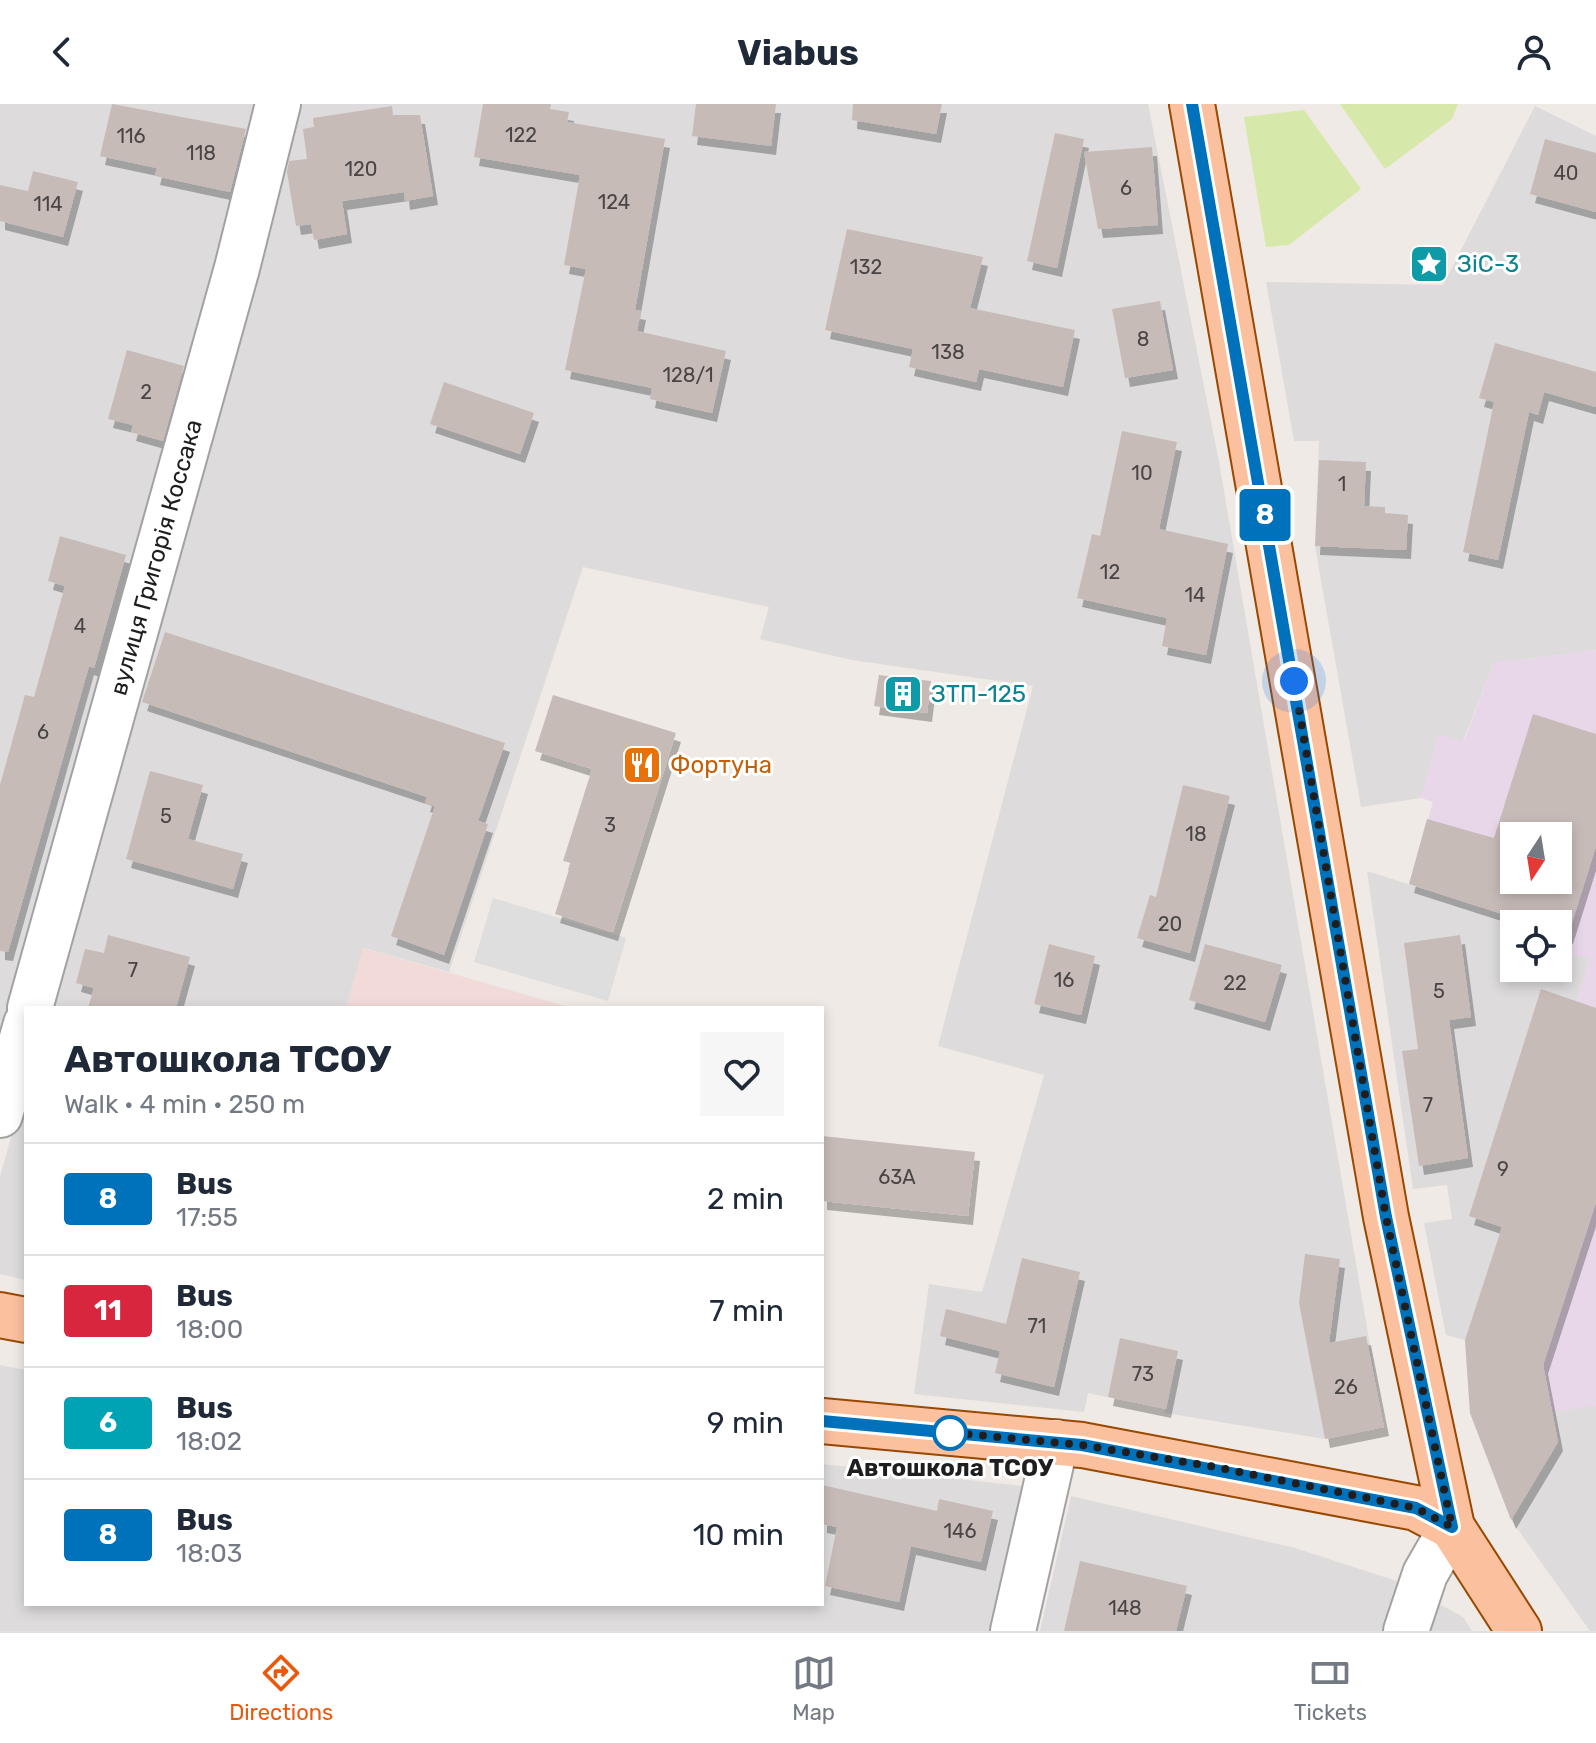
<!DOCTYPE html>
<html lang="en">
<head>
<meta charset="utf-8">
<style>
  body { margin:0; font-family:Rubik,sans-serif; background:#f6f6f7; color:#1f2937; height:100vh; display:flex; flex-direction:column; font-size:30px; white-space:nowrap }
  * { box-sizing:border-box; margin:0 }
  p { font-size:26px; color:#747a83 }
  .icon { flex:none; width:44px; height:44px; fill:none; stroke:currentColor; stroke-width:2; stroke-linecap:round; stroke-linejoin:round }
  .map { position:relative; flex:1; overflow:hidden }
  .details { position:absolute; left:24px; top:902px; width:800px; height:600px; display:flex; flex-direction:column; background:#fff; border-radius:0px; box-shadow:0 4px 12px #0003 }
  .details>* { flex:none }
  .badge { padding:0 16px; border-radius:6px; font-size:28px; line-height:52px }
  .needle { width:52px; rotate:192deg }
  .tools { position:absolute; left:1500px; top:718px; display:grid; gap:16px }
  .tools a { display:grid; place-items:center; width:72px; height:72px; border-radius:0px; background:#fff; box-shadow:0 4px 12px #0003; font-size:40px }
  .you { position:absolute; width:40px; height:40px; margin:-20px; border:6px solid #fff; border-radius:50%; background:#1a73e8; box-shadow:0 0 0 12px #1a73e833 }
  .map>.badge { position:absolute; translate:-50% -50%; box-shadow:0 0 0 4px #fff }
  .round { display:grid; place-items:center; flex:none; width:84px; height:84px; border-radius:0px; background:#f6f6f7 }
  .headline { display:flex; align-items:center; justify-content:space-between; height:136px; padding:0 40px }
  h1 { font-size:38px; font-weight:700; line-height:60px }
  ul { padding:0; list-style:none }
  li { display:flex; align-items:center; gap:24px; height:112px; padding:0 40px; border-top:2px solid #e0e1e3 }
  li div { flex:1 }
  li b { display:block; font-size:30px }
  li em { font-style:normal }
  li .badge { min-width:88px; font-weight:700; text-align:center }
  header { display:flex; justify-content:space-between; align-items:center; height:104px; padding:0 40px; background:#fff; font-size:36px; font-weight:700 }
  .dock { display:flex; justify-content:space-around; align-items:center; height:112px; border-top:2px solid #e0e1e3; background:#fff; font-size:22px; color:#747a83 }
  .dock a { display:grid; justify-items:center; gap:4px }
  .dock .active { color:#ea580c }
  .map>svg:first-child { display:block }
  .residential { fill:#dddbdc }
  .industrial { fill:#e8d7e8; fill-rule:evenodd }
  .military { fill:#f1dad8 }
  .grass { fill:#d6e9ab }
  .parking { fill:#dedede }
  .building { fill:#c7bbb8; fill-rule:evenodd; filter:url(#shadow) }
  .lines { fill:none; stroke-linecap:round; stroke-linejoin:round }
  .minor-casing { stroke:#a2a2a2; stroke-width:48 }
  .major-casing { stroke:#984801; stroke-width:48 }
  .minor { stroke:#fff; stroke-width:44 }
  .major { stroke:#fbc09e; stroke-width:44 }
  .line-casing { stroke:#fff; stroke-width:18 }
  .line { stroke:#0072bc; stroke-width:12 }
  .walk { stroke:#1e1e1e; stroke-width:8; stroke-dasharray:0 14.4 }
  .stop-dot { fill:#fff; stroke:#0072bc; stroke-width:4 }
  .labels { text-anchor:middle; stroke-width:6; stroke-linejoin:round; paint-order:stroke }
  .number-label { font-size:20px; fill:#484544 }
  .culture-label { font-size:24px; fill:#0d838f; stroke:#fff; text-anchor:start }
  .street-label { font-size:24px; fill:#1e1e1e; stroke:#fff }
  .food-label { font-size:24px; fill:#c56008; stroke:#fff; text-anchor:start }
  .stop-label { font-size:24px; font-weight:bold; fill:#1e1e1e; stroke:#fff }
</style>
</head>
<body>
<header><svg class="icon" aria-label="back" viewBox="0 0 24 24"><path d="M15 5l-7 7 7 7"/></svg>Viabus<svg class="icon" aria-label="person" viewBox="0 0 24 24"><circle cx="12" cy="8" r="4"/><path d="M4 21q1-7 8-7t8 7"/></svg></header>
<div class="map">
<svg width="1596" height="1527" viewBox="0 0 1596 1527">
  <defs>
    <filter id="shadow"><feDropShadow dx="5" dy="9" stdDeviation="0" flood-color="#0004"/></filter>
  </defs>
  <rect width="100%" height="100%" fill="#efeae5"/>
  <g class="residential">
    <path d="M 0,0 L 260,0 L 0,940 Z"/>
    <path d="M 294,0 L 1148,0 L 1219,358 L 1384,1323 L 1325,1335 L 1165,1309 L 1165,1305 L 1088,1289 L 1084,1308 L 914,1290 L 929,1180 L 982,1188 L 1044,971 L 938,942 L 1033,582 L 852,556 L 760,535 L 769,503 L 583,463 L 449,868 L 364,844 L 346,904 L 46,904 Z"/>
    <path d="M 1535,2 L 1596,32 L 1596,546 L 1494,559 L 1463,637 L 1439,631 L 1421,694 L 1361,703 L 1315,442 L 1319,337 L 1294,337 L 1266,178 L 1443,181 Z"/>
    <path d="M 1367,767 L 1534,820 L 1514,820 L 1514,864 L 1558,864 L 1558,828 L 1568,831 L 1590,855 L 1537,1017 L 1596,1302 L 1596,1527 L 1590,1527 L 1511,1416 L 1470,1309 L 1465,1236 L 1446,1231 L 1424,1119 L 1452,1115 L 1447,1081 L 1413,1085 Z"/>
    <path d="M 26,978 L 26,1176 L 0,1170 L 0,1073 Z"/>
    <path d="M 0,1261 L 26,1266 L 26,1500 L 822,1500 L 822,1360 L 1031,1383 L 999,1527 L 0,1527 Z"/>
    <path d="M 1071,1392 L 1295,1444 L 1409,1481 L 1395,1527 L 1040,1527 Z"/>
    <path d="M 1428,1494 L 1463,1513 L 1472,1527 L 1417,1527 Z"/>
  </g>
  <path class="industrial" d="M 1596,546 L 1596,1302 L 1552,1308 L 1543,1261 L 1537,1017 L 1590,855 L 1563,848 L 1568,831 L 1558,828 L 1558,820 L 1534,820 L 1409,780 L 1433,698 L 1421,694 L 1439,630 L 1464,637 L 1494,559 ZM 1514,732 L 1558,732 L 1558,776 L 1514,776 Z"/>
  <path class="military" d="M 363,844 L 572,904 L 346,904 Z"/>
  <g class="grass">
    <path d="M 1340,0 L 1458,0 L 1452,15 L 1385,65 Z"/>
    <path d="M 1304,6 L 1361,85 L 1289,141 L 1266,143 L 1244,13 Z"/>
  </g>
  <path class="parking" d="M 493,794 L 626,834 L 608,897 L 474,858 Z"/>
  <g class="building">
    <path d="M 112,0 L 246,25 L 230,88 L 155,72 L 157,64 L 100,52 Z"/>
    <path d="M 483,0 L 551,0 L 550,5 L 569,8 L 567,18 L 665,35 L 635,206 L 641,207 L 637,227 L 726,247 L 712,309 L 650,295 L 652,284 L 565,266 L 586,165 L 564,161 L 580,71 L 474,53 Z"/>
    <path d="M 696,0 L 776,0 L 771,42 L 692,32 Z"/>
    <path d="M 853,0 L 942,0 L 936,30 L 852,16 Z"/>
    <path d="M 392,2 L 393,11 L 420,11 L 433,92 L 405,97 L 404,88 L 342,97 L 347,130 L 314,136 L 311,120 L 296,122 L 287,68 L 289,57 L 307,55 L 303,25 L 314,23 L 313,14 Z"/>
    <path d="M 1055,29 L 1084,35 L 1057,164 L 1027,157 Z"/>
    <path d="M 1545,35 L 1596,49 L 1596,108 L 1530,90 Z"/>
    <path d="M 1152,43 L 1158,121 L 1098,125 L 1084,48 Z"/>
    <path d="M 33,67 L 78,78 L 63,133 L 0,117 L 0,81 L 28,87 Z"/>
    <path d="M 847,125 L 983,153 L 970,204 L 1075,226 L 1063,283 L 979,265 L 976,278 L 909,263 L 913,245 L 825,226 Z"/>
    <path d="M 1160,197 L 1173,266 L 1125,274 L 1112,205 Z"/>
    <path d="M 1495,239 L 1596,268 L 1596,303 L 1544,288 L 1538,311 L 1529,308 L 1498,456 L 1463,448 L 1494,298 L 1479,294 Z"/>
    <path d="M 127,246 L 184,262 L 163,337 L 131,328 L 133,321 L 108,315 Z"/>
    <path d="M 444,278 L 534,309 L 520,350 L 430,320 Z"/>
    <path d="M 1122,327 L 1177,338 L 1159,425 L 1228,440 L 1206,551 L 1162,542 L 1167,514 L 1077,494 L 1092,430 L 1100,432 Z"/>
    <path d="M 1319,356 L 1366,358 L 1364,402 L 1385,403 L 1385,409 L 1408,411 L 1406,446 L 1315,442 Z"/>
    <path d="M 60,432 L 126,451 L 94,564 L 89,562 L 8,848 L 0,847 L 0,681 L 25,591 L 34,593 L 65,482 L 48,477 Z"/>
    <path d="M 165,528 L 505,639 L 478,717 L 488,720 L 444,851 L 391,832 L 435,702 L 425,699 L 427,693 L 142,598 Z"/>
    <path d="M 879,571 L 931,577 L 927,609 L 874,602 Z"/>
    <path d="M 553,591 L 676,629 L 613,828 L 555,810 L 571,759 L 563,757 L 592,665 L 535,647 Z"/>
    <path d="M 1533,610 L 1596,630 L 1596,742 L 1568,831 L 1558,828 L 1558,820 L 1534,820 L 1409,780 L 1427,715 L 1494,734 ZM 1514,732 L 1558,732 L 1558,776 L 1514,776 Z"/>
    <path d="M 150,667 L 203,681 L 188,735 L 243,750 L 233,785 L 126,755 Z"/>
    <path d="M 1183,681 L 1230,692 L 1190,849 L 1137,834 L 1150,791 L 1156,793 Z"/>
    <path d="M 108,831 L 190,853 L 176,904 L 88,904 L 94,884 L 76,879 L 85,845 L 104,849 Z"/>
    <path d="M 1460,831 L 1471,913 L 1449,916 L 1468,1054 L 1419,1062 L 1402,947 L 1418,945 L 1404,839 Z"/>
    <path d="M 1049,840 L 1095,852 L 1081,911 L 1034,900 Z"/>
    <path d="M 1205,840 L 1282,861 L 1265,918 L 1189,896 Z"/>
    <path d="M 1541,885 L 1596,904 L 1596,1098 L 1543,1261 L 1558,1338 L 1511,1416 L 1470,1309 L 1465,1236 L 1502,1123 L 1469,1112 Z"/>
    <path d="M 822,1032 L 975,1048 L 968,1112 L 822,1097 Z"/>
    <path d="M 1305,1150 L 1340,1155 L 1329,1239 L 1366,1232 L 1384,1323 L 1325,1335 L 1299,1199 Z"/>
    <path d="M 1022,1154 L 1080,1168 L 1054,1283 L 995,1269 L 1000,1247 L 940,1232 L 946,1205 L 1006,1220 Z"/>
    <path d="M 1120,1234 L 1178,1247 L 1166,1305 L 1108,1293 Z"/>
    <path d="M 822,1381 L 937,1407 L 939,1395 L 993,1407 L 981,1458 L 911,1442 L 899,1498 L 825,1482 L 837,1423 L 822,1420 Z"/>
    <path d="M 1080,1457 L 1187,1482 L 1176,1527 L 1064,1527 Z"/>
  </g>
  <g class="lines">
    <defs>
      <g id="minor">
        <path id="s1" d="M 30,904 L 237,164 L 278,0"/>
        <path d="M 0,1011 L 26,920"/>
        <path d="M 1013,1527 L 1056,1338"/>
        <path d="M 1406,1527 L 1425,1470 L 1452,1423"/>
      </g>
      <g id="major">
        <path d="M 1192,0 L 1386,1113 L 1452,1423 L 1519,1527"/>
        <path d="M 0,1211 L 26,1216"/>
        <path d="M 822,1317 L 1082,1341 L 1416,1404 L 1452,1423"/>
      </g>
    </defs>
    <use href="#minor" class="minor-casing"/>
    <use href="#major" class="major-casing"/>
    <use href="#minor" class="minor"/>
    <use href="#major" class="major"/>
  </g>
  <g class="lines">
    <defs>
      <path id="line" d="M 822,1317 L 1082,1341 L 1416,1404 L 1452,1423 L 1386,1113 L 1192,0"/>
    </defs>
    <use href="#line" class="line-casing"/>
    <use href="#line" class="line"/>
    <path class="walk" d="M 950,1329 L 945,1328 L 1082,1341 L 1215,1363 L 1416,1404 L 1452,1423 L 1386,1113 L 1294,577"/>
  </g>
  <defs>
    <symbol id="sight-square" viewBox="-11 -11 22 22"><rect x="-9" y="-9" width="18" height="18" rx="4" fill="#0f9aa8" stroke="#fff"/><path d="M0-6L1.8-2.2L6-1.7L2.9 1.2L3.7 5.4L0 3.3L-3.7 5.4L-2.9 1.2L-6-1.7L-1.8-2.2Z" fill="#fff"/></symbol>
    <symbol id="building-square" viewBox="-11 -11 22 22"><rect x="-9" y="-9" width="18" height="18" rx="4" fill="#0f9aa8" stroke="#fff"/><path d="M-4-6H4V6H1V3H-1V6H-4ZM-2.5-4.3h1.7v1.8h-1.7ZM.8-4.3h1.7v1.8H.8ZM-2.5-1h1.7V.8h-1.7ZM.8-1h1.7V.8H.8Z" fill="#fff"/></symbol>
    <symbol id="restaurant-square" viewBox="-11 -11 22 22"><rect x="-9" y="-9" width="18" height="18" rx="4" fill="#e8710a" stroke="#fff"/><path d="M-5-6h1v4h1v-4h1v4h1v-4h1v5L-1.5 .5V6h-2V.5L-5-1ZM5-6V6H3V1.5H1.5Q1.5-4 5-6Z" fill="#fff"/></symbol>
  </defs>
  <g fill-rule="evenodd">
    <use href="#sight-square" x="1407" y="138" width="44" height="44"/>
    <use href="#building-square" x="881" y="568" width="44" height="44"/>
    <use href="#restaurant-square" x="620" y="639" width="44" height="44"/>
  </g>
  <circle class="stop-dot" cx="950" cy="1329" r="16"/>
  <g class="labels">
    <g class="number-label">
      <text x="521" y="38">122</text>
      <text x="131" y="39">116</text>
      <text x="201" y="56">118</text>
      <text x="361" y="72">120</text>
      <text x="1566" y="76">40</text>
      <text x="1126" y="91">6</text>
      <text x="614" y="105">124</text>
      <text x="48" y="107">114</text>
      <text x="866" y="170">132</text>
      <text x="1143" y="242">8</text>
      <text x="948" y="255">138</text>
      <text x="688" y="278">128/1</text>
      <text x="146" y="295">2</text>
      <text x="1142" y="376">10</text>
      <text x="1342" y="387">1</text>
      <text x="1110" y="475">12</text>
      <text x="1195" y="498">14</text>
      <text x="80" y="529">4</text>
      <text x="43" y="635">6</text>
      <text x="166" y="719">5</text>
      <text x="610" y="728">3</text>
      <text x="1196" y="737">18</text>
      <text x="1170" y="827">20</text>
      <text x="133" y="873">7</text>
      <text x="1064" y="883">16</text>
      <text x="1235" y="886">22</text>
      <text x="1439" y="894">5</text>
      <text x="1428" y="1008">7</text>
      <text x="1503" y="1072">9</text>
      <text x="897" y="1080">63А</text>
      <text x="1037" y="1229">71</text>
      <text x="1143" y="1277">73</text>
      <text x="1346" y="1290">26</text>
      <text x="960" y="1434">146</text>
      <text x="1125" y="1511">148</text>
    </g>
    <g class="culture-label">
      <text x="1457" y="168">ЗіС-3</text>
      <text x="931" y="598">ЗТП-125</text>
    </g>
    <g class="street-label">
      <text dy="8" stroke="none"><textPath href="#s1" startOffset="468">вулиця Григорія Коссака</textPath></text>
    </g>
    <g class="food-label">
      <text x="670" y="669">Фортуна</text>
    </g>
    <g class="stop-label">
      <text x="950" y="1372">Автошкола ТСОУ</text>
    </g>
  </g>
</svg>
<div class="tools">
<a><svg class="needle" viewBox="-14 -14 28 28"><path d="M0-13l5 13h-10z" fill="#e53935"/><path d="M0 13l5-13h-10z" fill="#747a83"/></svg></a>
<a><svg class="icon" aria-label="locate" viewBox="0 0 24 24"><circle cx="12" cy="12" r="6"/><path d="M12 2v4M12 18v4M2 12h4M18 12h4"/></svg></a>
</div>
<div class="you" style="left:1294px;top:577px"></div>
<b class="badge" style="left:1265px;top:411px;background:#0072bc;color:#fff">8</b>
<section class="details">
<div class="headline"><div><h1>Автошкола ТСОУ</h1><p>Walk · 4 min · 250 m</p></div><a class="round"><svg class="icon" aria-label="heart" viewBox="0 0 24 24"><path d="M12 20l-8-8c-3-5 5-10 8-4 3-6 11-1 8 4z"/></svg></a></div>
<ul>
<li><span class="badge" style="background:#0072bc;color:#fff">8</span><div><b>Bus</b><p>17:55</p></div><em>2 min</em></li>
<li><span class="badge" style="background:#d7263d;color:#fff">11</span><div><b>Bus</b><p>18:00</p></div><em>7 min</em></li>
<li><span class="badge" style="background:#00a3b4;color:#fff">6</span><div><b>Bus</b><p>18:02</p></div><em>9 min</em></li>
<li><span class="badge" style="background:#0072bc;color:#fff">8</span><div><b>Bus</b><p>18:03</p></div><em>10 min</em></li>
</ul>
</section>
</div>
<nav class="dock">
<a class="active"><svg class="icon" aria-label="directions" viewBox="0 0 24 24"><path d="M12 3l9 9-9 9-9-9zM9 14v-3h6M13 9l2 2-2 2"/></svg>Directions</a>
<a><svg class="icon" aria-label="map" viewBox="0 0 24 24"><path d="M3 6l6-2 6 2 6-2v14l-6 2-6-2-6 2zM9 4v14M15 6v14"/></svg>Map</a>
<a><svg class="icon" aria-label="tickets" viewBox="0 0 24 24"><path d="M3 7h18v10H3zM15 7v10"/></svg>Tickets</a>
</nav>
</body>
</html>
